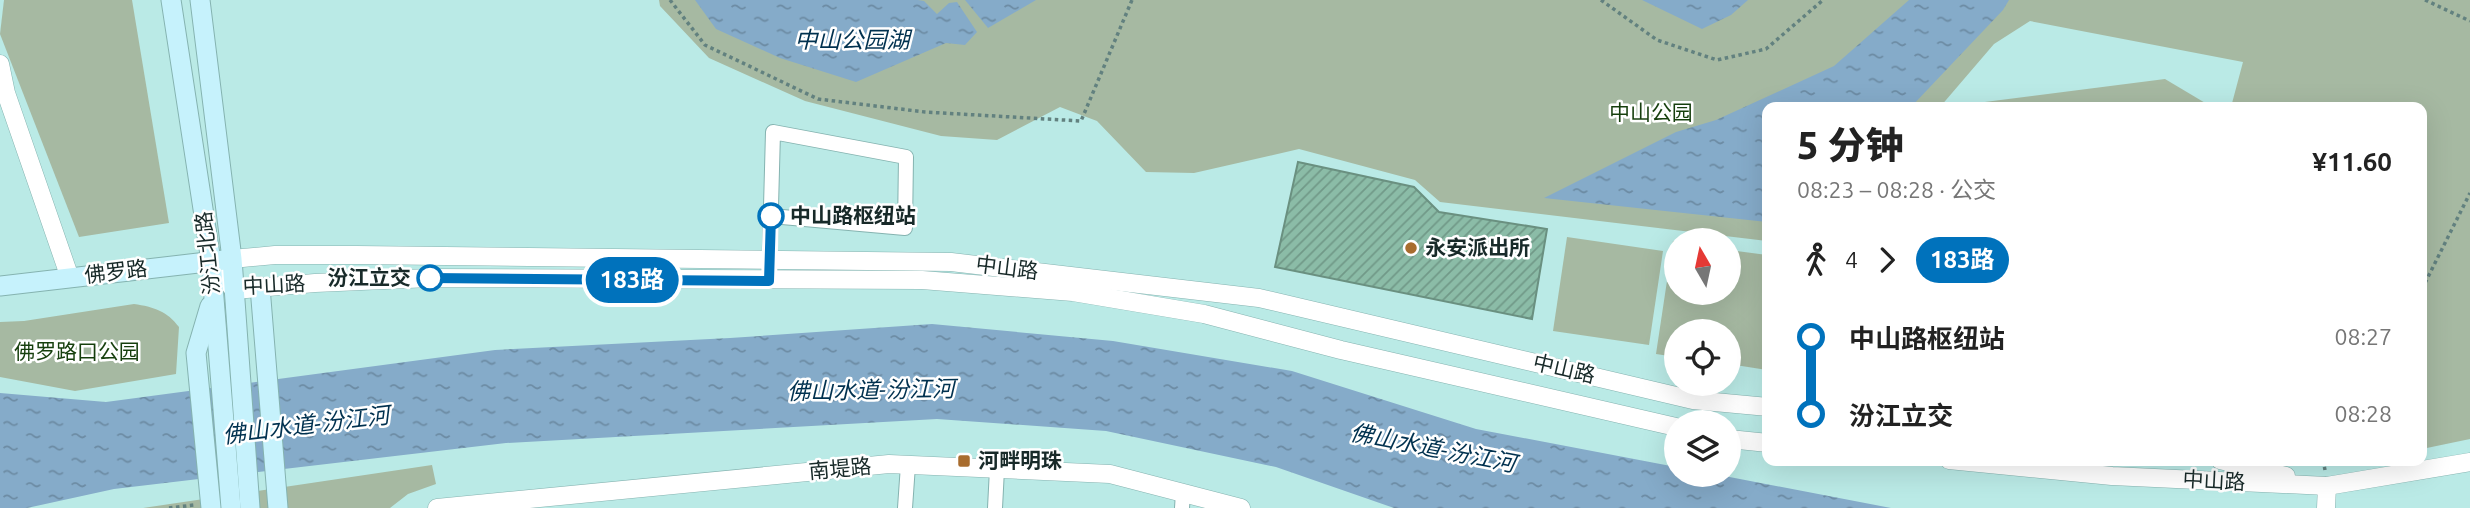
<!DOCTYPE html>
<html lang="zh">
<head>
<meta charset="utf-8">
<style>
  body { margin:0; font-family:Ubuntu,"Noto Sans SC",sans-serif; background:#f2f2f2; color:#222; height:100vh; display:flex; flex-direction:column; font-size:26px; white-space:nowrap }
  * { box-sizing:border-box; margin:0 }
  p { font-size:23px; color:#767676 }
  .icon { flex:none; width:38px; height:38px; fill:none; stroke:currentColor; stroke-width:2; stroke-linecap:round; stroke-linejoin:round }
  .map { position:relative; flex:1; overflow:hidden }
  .side { position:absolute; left:1762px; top:102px; width:665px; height:364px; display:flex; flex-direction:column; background:#fff; border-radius:14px; box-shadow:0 7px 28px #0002 }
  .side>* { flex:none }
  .badge { padding:0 14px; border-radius:23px; font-size:24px; line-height:46px }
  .needle { width:46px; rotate:351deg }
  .buttons { position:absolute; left:1664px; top:228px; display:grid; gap:14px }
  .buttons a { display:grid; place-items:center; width:77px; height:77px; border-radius:50%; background:#fff; box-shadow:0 7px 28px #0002; font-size:35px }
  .map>.badge { position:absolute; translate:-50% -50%; box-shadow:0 0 0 4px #fff }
  .legs { display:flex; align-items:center; gap:10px; height:77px; padding:0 35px; font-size:23px }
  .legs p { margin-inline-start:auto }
  .head { display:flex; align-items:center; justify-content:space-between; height:119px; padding:0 35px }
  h1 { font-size:38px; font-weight:800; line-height:52px }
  ul { padding:0 35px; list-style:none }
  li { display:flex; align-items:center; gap:24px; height:77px; font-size:26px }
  li i { display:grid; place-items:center; width:10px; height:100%; margin:0 9px; background:currentColor }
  li i::after { content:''; width:18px; height:18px; margin:-9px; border:5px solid; border-radius:50%; background:#fff }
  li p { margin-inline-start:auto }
  li:first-child i { background:linear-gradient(#0000 50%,currentColor 0) }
  li:last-child i { background:linear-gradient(currentColor 50%,#0000 0) }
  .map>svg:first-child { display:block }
  .green { fill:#a6b9a2 }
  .water { fill:url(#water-ripples) }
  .building { fill:url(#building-hatch); stroke:#6a9080; stroke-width:2 }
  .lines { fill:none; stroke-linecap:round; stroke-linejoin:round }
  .minor-casing { stroke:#85b3b0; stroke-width:16 }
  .tertiary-casing { stroke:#85b3b0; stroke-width:19 }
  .secondary-casing { stroke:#85b3b0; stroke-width:21 }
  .path { stroke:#62817f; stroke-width:3.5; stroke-dasharray:3.5 3.5; stroke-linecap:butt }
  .minor { stroke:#fff; stroke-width:14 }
  .tertiary { stroke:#fff; stroke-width:18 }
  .secondary { stroke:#c6f2fc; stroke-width:19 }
  .line-1-casing { stroke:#fff; stroke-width:16 }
  .line-1 { stroke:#0072bc; stroke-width:10 }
  .stop-1-dot { fill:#fff; stroke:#0072bc; stroke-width:3.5 }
  .poi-dot { fill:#a86c2e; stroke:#fff; stroke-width:2.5 }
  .labels { text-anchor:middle; stroke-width:5; stroke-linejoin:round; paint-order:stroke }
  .park-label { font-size:21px; fill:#163f0d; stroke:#fff }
  .stop-label { font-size:21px; font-weight:bold; fill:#182a29; stroke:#fff; text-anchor:start }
  .poi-label { font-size:21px; font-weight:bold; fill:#182a29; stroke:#fff; text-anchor:start }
  .street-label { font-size:21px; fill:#182a29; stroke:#fff }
  .water-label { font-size:23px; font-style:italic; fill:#00314f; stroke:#fff }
</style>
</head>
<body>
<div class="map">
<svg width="2470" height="508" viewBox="0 0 2470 508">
  <defs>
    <pattern id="water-ripples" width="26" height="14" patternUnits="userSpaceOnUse" patternTransform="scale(1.75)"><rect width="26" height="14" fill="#85abc9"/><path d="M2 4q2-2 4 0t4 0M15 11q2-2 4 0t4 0" fill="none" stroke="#6c8ba3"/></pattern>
    <pattern id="building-hatch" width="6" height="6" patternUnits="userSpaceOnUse" patternTransform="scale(1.75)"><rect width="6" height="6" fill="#8bbca7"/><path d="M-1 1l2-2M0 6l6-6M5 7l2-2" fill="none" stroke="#719988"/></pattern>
  </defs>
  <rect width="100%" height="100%" fill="#baeae6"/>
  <g class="green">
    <path d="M 4,0 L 132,0 L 169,223 L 79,237 L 0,34 Z"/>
    <path d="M 659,0 L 2470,0 L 2470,439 L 2422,449 L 2422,107 L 2231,107 L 2243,62 L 2030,21 L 1994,44 L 1940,107 L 1768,107 L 1767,241 L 1440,202 L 1415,180 L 1299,149 L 1194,173 L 1146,172 L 1097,121 L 1060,107 L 997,140 L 941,136 L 805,101 L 709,58 L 660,6 Z"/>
    <path d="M 2165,79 L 2212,107 L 1959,107 L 1961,105 Z"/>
    <path d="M 1567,237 L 1663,251 L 1649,345 L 1553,331 Z"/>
    <path d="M 1673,241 L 1676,242 L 1676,292 L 1729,292 L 1729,250 L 1767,255 L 1767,370 L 1729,364 L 1729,331 L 1676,331 L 1676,357 L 1656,354 Z"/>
    <path d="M 134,304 C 154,307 167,311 179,327 L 176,374 L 75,391 L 0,377 L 0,322 L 24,321 Z"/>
    <path d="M 432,465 L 436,484 L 408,494 L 390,508 L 143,508 Z"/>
  </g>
  <g class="water">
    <path d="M 695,0 L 918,0 L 924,1 L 937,14 L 949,3 L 957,2 L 977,32 L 965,45 L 946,43 L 856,82 L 780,58 L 716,29 Z"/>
    <path d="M 965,0 L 1036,0 L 988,28 Z"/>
    <path d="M 1642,0 L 1748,0 L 1731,15 L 1702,29 Z"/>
    <path d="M 1909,0 L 2009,0 L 2003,10 L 1911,107 L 1768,107 L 1767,222 L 1544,198 L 1676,132 L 1716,120 L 1834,66 Z"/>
    <path d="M 932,324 L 1113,341 L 1292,371 L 1476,429 L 1676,467 L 1676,474 L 1714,474 L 1891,508 L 1394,508 L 1276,467 L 1106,431 L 937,419 L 506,443 L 114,489 L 27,508 L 0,508 L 0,393 L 106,402 L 495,350 L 730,338 Z"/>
  </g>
  <path class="building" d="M 1298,162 L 1414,187 L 1439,212 L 1547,229 L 1532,319 L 1275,267 Z"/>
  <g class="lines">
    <defs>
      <g id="minor">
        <path d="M 769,281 L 773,132 L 906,157 L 905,228 L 771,216"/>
        <path d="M 905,508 L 908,465"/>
        <path d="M 995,508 L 997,469"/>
        <path d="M 1182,508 L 1183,493"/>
      </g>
      <g id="tertiary">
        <path d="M 0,64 L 6,93 L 70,278"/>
        <path d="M 232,259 L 275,255 L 357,255 L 951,262 L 1259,298 L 1693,400 L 1768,407"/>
        <path d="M 211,261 L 234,290 L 315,283 L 430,278 L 922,280 L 1073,292 L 1204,314 L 1341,350 L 1676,427"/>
        <path d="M 1729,439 L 1768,443"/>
        <path d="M 1949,460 L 2112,476 L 2327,486 L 2470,462"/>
        <path d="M 2220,460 L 2286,476"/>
        <path d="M 437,508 L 889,464 L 1110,474 L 1241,508"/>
        <path d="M 2326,508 L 2327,486"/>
      </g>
      <g id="secondary">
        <path d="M 171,0 L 211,261 L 231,508"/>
        <path d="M 200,0 L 232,259 L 250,508"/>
        <path d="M 0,286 L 224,260"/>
        <path d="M 260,287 L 278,508"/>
        <path d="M 210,306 L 196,353 L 211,508"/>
      </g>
    </defs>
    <use href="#minor" class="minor-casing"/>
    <use href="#tertiary" class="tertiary-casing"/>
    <use href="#secondary" class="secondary-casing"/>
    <g class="path">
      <path d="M 670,0 L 705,45 L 818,99 L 925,112 L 1081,121 L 1132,0"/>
      <path d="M 1601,0 L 1657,40 L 1717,60 L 1766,49 L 1823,0"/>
      <path d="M 2425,0 L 2470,21"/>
      <path d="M 2422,289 L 2470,193"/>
      <path d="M 2323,460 L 2325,470"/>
      <path d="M 169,508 L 194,505"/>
    </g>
    <use href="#minor" class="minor"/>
    <use href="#tertiary" class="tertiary"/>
    <use href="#secondary" class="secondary"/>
  </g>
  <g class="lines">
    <defs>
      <path id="line-1" d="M 430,278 L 769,281 L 771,216"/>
    </defs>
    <use href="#line-1" class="line-1-casing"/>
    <use href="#line-1" class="line-1"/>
  </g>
  <g class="stop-1-dot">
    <circle cx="771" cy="216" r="12"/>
    <circle cx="430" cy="278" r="12"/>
  </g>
  <g class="poi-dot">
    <circle cx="1411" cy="248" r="7"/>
    <rect x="957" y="454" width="14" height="14" rx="3.5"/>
  </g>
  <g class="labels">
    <g class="park-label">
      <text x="1651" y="120">中山公园</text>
      <text x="77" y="359">佛罗路口公园</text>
    </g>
    <g class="stop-label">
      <text x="790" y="223">中山路枢纽站</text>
      <text x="411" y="285" text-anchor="end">汾江立交</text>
    </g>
    <g class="poi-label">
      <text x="1425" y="255">永安派出所</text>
      <text x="978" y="468">河畔明珠</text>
    </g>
    <g class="street-label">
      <text transform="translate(208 253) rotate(-96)" y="7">汾江北路</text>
      <text transform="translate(1007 268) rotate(7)" y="7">中山路</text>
      <text transform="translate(116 272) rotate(-7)" y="7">佛罗路</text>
      <text transform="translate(274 285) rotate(-3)" y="7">中山路</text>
      <text transform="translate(1564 369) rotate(13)" y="7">中山路</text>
      <text transform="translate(840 469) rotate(-5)" y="7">南堤路</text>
      <text transform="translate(2214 481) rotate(3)" y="7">中山路</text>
    </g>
    <g class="water-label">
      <text x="852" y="48">中山公园湖</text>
      <text transform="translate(871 390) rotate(-1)" y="8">佛山水道-汾江河</text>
      <text transform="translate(306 425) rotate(-7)" y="8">佛山水道-汾江河</text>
      <text transform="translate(1433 448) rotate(11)" y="8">佛山水道-汾江河</text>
    </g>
  </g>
</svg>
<div class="buttons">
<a><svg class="needle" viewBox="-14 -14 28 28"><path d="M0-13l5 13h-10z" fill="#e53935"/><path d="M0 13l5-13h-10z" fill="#767676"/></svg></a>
<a><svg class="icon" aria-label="locate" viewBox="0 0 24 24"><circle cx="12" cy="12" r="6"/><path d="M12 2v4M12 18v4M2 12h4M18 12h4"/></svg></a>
<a><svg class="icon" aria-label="layers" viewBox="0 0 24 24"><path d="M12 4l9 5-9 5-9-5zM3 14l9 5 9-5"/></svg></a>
</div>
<b class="badge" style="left:632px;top:280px;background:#0072bc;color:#fff">183路</b>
<section class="side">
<div class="head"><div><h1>5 分钟</h1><p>08:23 – 08:28 · 公交</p></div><b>¥11.60</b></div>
<div class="legs"><svg class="icon" aria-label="walk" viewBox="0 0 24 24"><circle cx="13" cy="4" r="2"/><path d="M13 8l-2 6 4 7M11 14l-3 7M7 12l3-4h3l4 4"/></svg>4<svg class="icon" aria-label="forward" viewBox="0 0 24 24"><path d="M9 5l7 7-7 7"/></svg><b class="badge" style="background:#0072bc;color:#fff">183路</b></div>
<ul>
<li><i style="color:#0072bc"></i><b>中山路枢纽站</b><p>08:27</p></li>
<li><i style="color:#0072bc"></i><b>汾江立交</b><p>08:28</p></li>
</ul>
</section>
</div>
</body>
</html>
